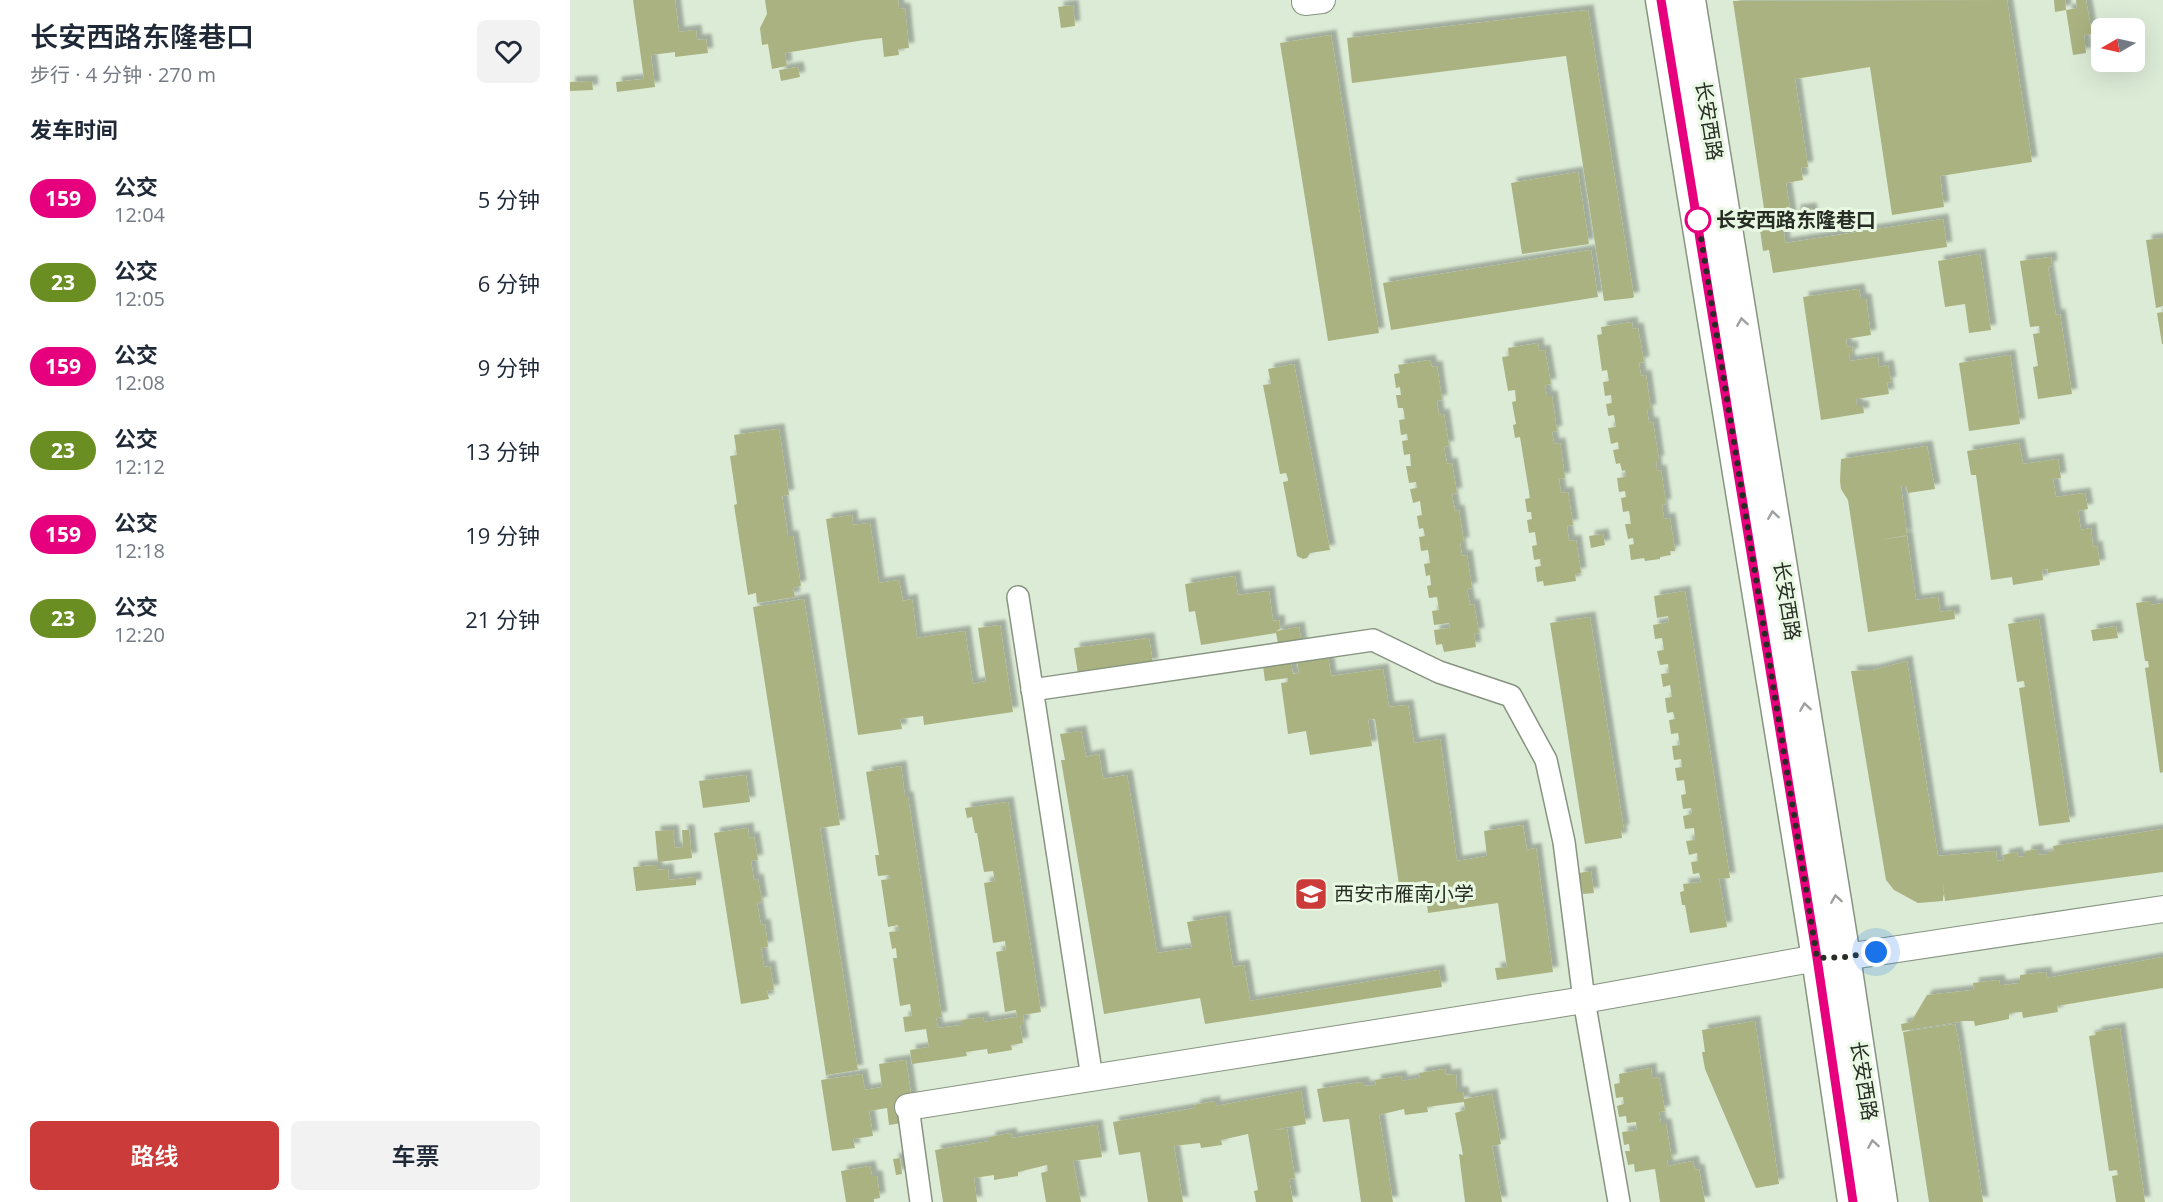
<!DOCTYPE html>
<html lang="zh">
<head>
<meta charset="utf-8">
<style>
  body { margin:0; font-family:"Open Sans","Noto Sans SC",sans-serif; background:#f2f2f3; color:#1f2937; height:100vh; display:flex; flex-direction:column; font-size:22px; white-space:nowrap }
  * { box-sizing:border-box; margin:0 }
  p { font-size:20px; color:#747a83 }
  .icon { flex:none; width:33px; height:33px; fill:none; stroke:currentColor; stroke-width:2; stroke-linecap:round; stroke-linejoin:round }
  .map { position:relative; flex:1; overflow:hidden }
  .sheet { display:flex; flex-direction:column; background:#fff; width:570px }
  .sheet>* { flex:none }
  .badge { padding:0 12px; border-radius:20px; font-size:21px; line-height:39px }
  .needle { width:39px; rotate:261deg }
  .tools { position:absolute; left:1521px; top:18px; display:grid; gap:12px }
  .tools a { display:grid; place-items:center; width:54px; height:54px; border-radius:9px; background:#fff; box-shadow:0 6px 24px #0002; font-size:30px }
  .you { position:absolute; width:30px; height:30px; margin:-15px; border:4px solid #fff; border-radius:50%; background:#1a73e8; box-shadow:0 0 0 9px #1a73e833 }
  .map>.badge { position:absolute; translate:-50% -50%; box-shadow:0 0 0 3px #fff }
  h2 { padding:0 30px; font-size:22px; line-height:54px }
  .round { display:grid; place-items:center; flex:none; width:63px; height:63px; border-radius:9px; background:#f2f2f3 }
  .summary { display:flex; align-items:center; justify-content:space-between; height:102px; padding:0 30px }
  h1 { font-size:28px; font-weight:600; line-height:45px }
  .action { display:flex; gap:12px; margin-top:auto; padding:12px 30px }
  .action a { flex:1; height:69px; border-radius:9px; background:#ca3b39; color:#fff; font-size:24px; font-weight:600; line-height:69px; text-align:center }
  .action a+a { background:#f2f2f3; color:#1f2937 }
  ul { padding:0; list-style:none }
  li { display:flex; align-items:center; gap:18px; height:84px; padding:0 30px }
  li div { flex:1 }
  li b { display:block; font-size:22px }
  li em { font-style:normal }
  li .badge { min-width:66px; font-weight:700; text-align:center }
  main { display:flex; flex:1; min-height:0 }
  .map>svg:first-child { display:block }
  .building { fill:#abb281; filter:url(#shadow) }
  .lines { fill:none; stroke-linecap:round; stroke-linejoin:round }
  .minor-casing { stroke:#869480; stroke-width:24 }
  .tertiary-casing { stroke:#869480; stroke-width:28 }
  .secondary-casing { stroke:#869480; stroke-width:33 }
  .minor { stroke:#fff; stroke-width:21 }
  .tertiary { stroke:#fff; stroke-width:26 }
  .secondary { stroke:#fff; stroke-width:30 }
  .oneway { stroke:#9ea09d }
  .line-casing { stroke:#fff; stroke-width:14 }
  .line { stroke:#e6007e; stroke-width:9 }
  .walk { stroke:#272d25; stroke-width:6; stroke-dasharray:0 10.8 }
  .stop-dot { fill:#fff; stroke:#e6007e; stroke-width:3 }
  .labels { text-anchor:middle; stroke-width:6; stroke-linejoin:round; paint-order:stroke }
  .street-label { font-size:20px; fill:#272d25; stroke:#e9f8e3 }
  .stop-label { font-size:20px; font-weight:bold; fill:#272d25; stroke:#e9f8e3; text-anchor:start }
  .poi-label { font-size:20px; fill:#272d25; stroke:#e9f8e3; text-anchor:start }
</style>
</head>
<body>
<main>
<section class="sheet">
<div class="summary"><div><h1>长安西路东隆巷口</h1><p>步行 · 4 分钟 · 270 m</p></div><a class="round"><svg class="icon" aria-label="heart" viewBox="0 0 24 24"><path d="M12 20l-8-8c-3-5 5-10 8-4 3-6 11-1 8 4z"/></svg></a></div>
<h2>发车时间</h2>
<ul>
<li><span class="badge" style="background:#e6007e;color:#fff">159</span><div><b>公交</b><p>12:04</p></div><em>5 分钟</em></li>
<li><span class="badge" style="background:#6b8e23;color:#fff">23</span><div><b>公交</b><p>12:05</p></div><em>6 分钟</em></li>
<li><span class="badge" style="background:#e6007e;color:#fff">159</span><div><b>公交</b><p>12:08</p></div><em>9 分钟</em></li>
<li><span class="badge" style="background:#6b8e23;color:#fff">23</span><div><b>公交</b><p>12:12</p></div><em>13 分钟</em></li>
<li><span class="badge" style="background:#e6007e;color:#fff">159</span><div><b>公交</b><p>12:18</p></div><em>19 分钟</em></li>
<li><span class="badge" style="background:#6b8e23;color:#fff">23</span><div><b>公交</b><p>12:20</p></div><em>21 分钟</em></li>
</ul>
<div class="action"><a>路线</a><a>车票</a></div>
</section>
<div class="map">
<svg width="1593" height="1202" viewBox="0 0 1593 1202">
  <defs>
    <filter id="shadow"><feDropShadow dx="5.5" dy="-5.5" stdDeviation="1.5" flood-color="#0004"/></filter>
  </defs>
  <rect width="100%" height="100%" fill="#dcebd6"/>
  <g class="building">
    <path d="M 63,0 L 105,0 L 109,32 L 126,30 L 127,40 L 136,39 L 138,53 L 105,57 L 105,52 L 81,55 L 85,87 L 47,92 L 46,82 L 74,79 Z"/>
    <path d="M 195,0 L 328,0 L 329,8 L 335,9 L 339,48 L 328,49 L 329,55 L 314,57 L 312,38 L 294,40 L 215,53 L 217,66 L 202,69 L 198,44 L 192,45 L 190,28 L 197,14 Z"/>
    <path d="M 1437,0 L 1462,162 L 1370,176 L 1374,207 L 1322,215 L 1300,67 L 1225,79 L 1238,167 L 1231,168 L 1233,180 L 1216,183 L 1222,222 L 1213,223 L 1215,243 L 1373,219 L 1377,247 L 1203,273 L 1199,250 L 1193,251 L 1189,223 L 1196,222 L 1163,1 Z"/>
    <path d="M 1484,0 L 1495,0 L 1496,10 L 1485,12 Z"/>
    <path d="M 1506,0 L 1516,0 L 1522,34 L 1514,35 L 1516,53 L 1503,55 L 1496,10 L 1507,8 Z"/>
    <path d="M 503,5 L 505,26 L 491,28 L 488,7 Z"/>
    <path d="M 1018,10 L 1064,297 L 1062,298 L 1034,301 L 996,56 L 782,83 L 777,38 Z"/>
    <path d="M 761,35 L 809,333 L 758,341 L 710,43 Z"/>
    <path d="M 228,67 L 230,77 L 211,81 L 209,70 Z"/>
    <path d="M 22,81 L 23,90 L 0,91 L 0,82 Z"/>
    <path d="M 1008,172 L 1019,244 L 952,254 L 941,183 Z"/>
    <path d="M 1241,208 L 1243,219 L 1226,221 L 1225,210 Z"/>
    <path d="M 1593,238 L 1593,306 L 1586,308 L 1576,240 Z"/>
    <path d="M 1021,250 L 1028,297 L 821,330 L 813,283 Z"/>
    <path d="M 1410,254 L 1421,330 L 1399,333 L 1395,304 L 1375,307 L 1368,261 Z"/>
    <path d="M 1481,257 L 1482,266 L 1478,267 L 1486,315 L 1490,314 L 1502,394 L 1468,399 L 1463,367 L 1468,366 L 1463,334 L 1470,333 L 1469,326 L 1460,327 L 1450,261 Z"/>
    <path d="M 1289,289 L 1291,299 L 1296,299 L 1301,335 L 1276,339 L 1277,347 L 1282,346 L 1283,354 L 1279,354 L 1280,361 L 1308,357 L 1309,367 L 1318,365 L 1321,382 L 1317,383 L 1319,394 L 1286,399 L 1287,406 L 1293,406 L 1294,413 L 1251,420 L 1233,297 Z"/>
    <path d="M 1593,312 L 1593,344 L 1592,344 L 1587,313 Z"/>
    <path d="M 1062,322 L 1063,329 L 1068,328 L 1074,362 L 1069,363 L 1071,376 L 1076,375 L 1081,410 L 1077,410 L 1079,423 L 1083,422 L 1089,461 L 1086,461 L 1087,471 L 1091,470 L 1096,504 L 1092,505 L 1094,519 L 1100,518 L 1105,551 L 1100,551 L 1101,555 L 1090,557 L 1090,559 L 1075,561 L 1074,558 L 1061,560 L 1059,545 L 1064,544 L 1063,538 L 1058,539 L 1055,524 L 1061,524 L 1059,511 L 1053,512 L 1051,498 L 1056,497 L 1055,491 L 1049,492 L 1047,478 L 1056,477 L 1055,470 L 1052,471 L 1050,463 L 1046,464 L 1043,450 L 1049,449 L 1048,442 L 1041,444 L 1038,428 L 1046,427 L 1044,415 L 1038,416 L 1036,404 L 1042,403 L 1041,395 L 1035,396 L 1033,382 L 1039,381 L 1037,370 L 1032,371 L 1027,335 L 1032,334 L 1031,327 Z"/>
    <path d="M 968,343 L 969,351 L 975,350 L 981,384 L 975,385 L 977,396 L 982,396 L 987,431 L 982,432 L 984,444 L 990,443 L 995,478 L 989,479 L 991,493 L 998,492 L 1003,525 L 997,526 L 999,541 L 1006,540 L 1011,573 L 1005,574 L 1006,581 L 974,586 L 973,581 L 967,582 L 965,567 L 971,566 L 970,559 L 964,560 L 962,546 L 967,545 L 965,532 L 959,533 L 957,520 L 962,519 L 961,512 L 957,512 L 955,499 L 960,498 L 950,437 L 945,438 L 943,425 L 946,424 L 942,402 L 946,401 L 945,390 L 938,391 L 932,357 L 939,356 L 938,348 Z"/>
    <path d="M 1440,355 L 1450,424 L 1399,431 L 1389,363 Z"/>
    <path d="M 860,360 L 862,367 L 867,366 L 872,400 L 867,401 L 869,415 L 874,414 L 879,446 L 874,447 L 877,464 L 882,463 L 887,493 L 882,494 L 885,511 L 889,510 L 894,543 L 890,543 L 892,556 L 897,555 L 902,588 L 897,589 L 900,605 L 904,604 L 909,633 L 904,634 L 906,647 L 874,652 L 872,644 L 866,645 L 864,630 L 880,628 L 879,623 L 864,625 L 862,611 L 869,610 L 867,597 L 859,598 L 857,586 L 861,585 L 860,575 L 856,576 L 854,564 L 860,563 L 858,550 L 851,551 L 849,537 L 855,536 L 853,528 L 849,529 L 847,516 L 852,515 L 850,501 L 843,503 L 840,489 L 847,488 L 846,482 L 839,483 L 836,466 L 841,466 L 840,454 L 834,455 L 832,441 L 838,440 L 837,434 L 831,435 L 829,420 L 835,419 L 833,408 L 828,408 L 826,395 L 831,395 L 830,387 L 826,388 L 824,374 L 830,373 L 828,365 Z"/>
    <path d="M 724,364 L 760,550 L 740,553 L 737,558 L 733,559 L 727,556 L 713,482 L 718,481 L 718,479 L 716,473 L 710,474 L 693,385 L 701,384 L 698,369 Z"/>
    <path d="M 209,429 L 219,495 L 212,496 L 218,536 L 223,536 L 231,586 L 223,588 L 225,597 L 187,603 L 186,593 L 178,595 L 164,505 L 167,504 L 160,456 L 167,455 L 164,435 Z"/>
    <path d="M 1449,443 L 1453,464 L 1488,459 L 1491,478 L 1483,479 L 1486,497 L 1515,493 L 1518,509 L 1508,511 L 1511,530 L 1521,528 L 1523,547 L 1527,546 L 1530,565 L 1478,573 L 1478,569 L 1472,570 L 1473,580 L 1443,585 L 1442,577 L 1421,580 L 1406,475 L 1401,475 L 1397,451 Z"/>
    <path d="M 1357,446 L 1365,489 L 1338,493 L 1336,486 L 1331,486 L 1337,535 L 1310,540 L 1337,536 L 1346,600 L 1368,597 L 1370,612 L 1384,610 L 1385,619 L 1298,632 L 1278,500 L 1271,489 L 1270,481 L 1271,459 Z"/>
    <path d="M 282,515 L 283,525 L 300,523 L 309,583 L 329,580 L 333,601 L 342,599 L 347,638 L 395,631 L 403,684 L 416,681 L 408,628 L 430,625 L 443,712 L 354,725 L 353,716 L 330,719 L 332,729 L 288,735 L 256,519 Z"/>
    <path d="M 1033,534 L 1035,545 L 1021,548 L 1019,536 Z"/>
    <path d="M 665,576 L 668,595 L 699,591 L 703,621 L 709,620 L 710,629 L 706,631 L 729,627 L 732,645 L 709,649 L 706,633 L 631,645 L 625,611 L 619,612 L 615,584 Z"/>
    <path d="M 1115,591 L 1160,878 L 1149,879 L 1157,927 L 1120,933 L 1115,905 L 1112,905 L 1110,892 L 1114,891 L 1113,884 L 1131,882 L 1129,873 L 1123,874 L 1121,862 L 1128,861 L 1127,853 L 1119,855 L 1116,841 L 1125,840 L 1124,828 L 1115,829 L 1113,816 L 1122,814 L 1121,808 L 1113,809 L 1111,795 L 1116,794 L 1114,780 L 1107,781 L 1105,768 L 1112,767 L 1111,759 L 1104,760 L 1102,746 L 1110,745 L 1108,733 L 1101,734 L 1099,720 L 1105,719 L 1103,712 L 1097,713 L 1095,698 L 1102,697 L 1100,685 L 1093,687 L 1091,674 L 1099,673 L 1098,664 L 1090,665 L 1087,651 L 1094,650 L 1092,638 L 1085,639 L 1083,625 L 1099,622 L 1098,616 L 1087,618 L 1084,596 Z"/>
    <path d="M 234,599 L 270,825 L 250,828 L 288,1070 L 256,1075 L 183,607 Z"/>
    <path d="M 1581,601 L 1581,605 L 1593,603 L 1593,772 L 1590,773 L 1575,668 L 1579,667 L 1578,661 L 1575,661 L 1566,603 Z"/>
    <path d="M 1020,617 L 1054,830 L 1051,830 L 1052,838 L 1015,844 L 980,623 Z"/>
    <path d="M 1469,619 L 1500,822 L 1469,826 L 1449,688 L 1455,687 L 1454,681 L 1447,682 L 1438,624 Z"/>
    <path d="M 1546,626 L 1548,638 L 1523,641 L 1521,630 Z"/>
    <path d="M 579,638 L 583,664 L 508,674 L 504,648 Z"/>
    <path d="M 758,656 L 761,676 L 813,669 L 819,707 L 838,705 L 844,743 L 870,739 L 887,861 L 917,856 L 914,831 L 953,825 L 957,850 L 966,848 L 983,972 L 927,980 L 925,968 L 937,967 L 928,903 L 858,913 L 854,881 L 829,885 L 805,719 L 798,720 L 802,746 L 740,755 L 736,731 L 718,734 L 711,683 L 718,682 L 718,678 L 695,681 L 693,666 L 721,662 L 723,674 L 729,673 L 727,660 Z"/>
    <path d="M 1337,661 L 1368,856 L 1426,851 L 1427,861 L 1434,860 L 1433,855 L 1447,852 L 1448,857 L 1456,856 L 1456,851 L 1468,849 L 1468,855 L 1479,854 L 1479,852 L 1484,851 L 1483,846 L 1593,829 L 1593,872 L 1375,901 L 1373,884 L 1373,901 L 1348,903 L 1324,890 L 1316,880 L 1281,671 L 1303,670 Z"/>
    <path d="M 511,731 L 516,757 L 529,754 L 533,779 L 557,775 L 587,953 L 622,948 L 617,922 L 655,916 L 663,967 L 674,965 L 680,1001 L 869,970 L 872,987 L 635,1024 L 630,998 L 534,1014 L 491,760 L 495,760 L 490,734 Z"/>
    <path d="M 331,766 L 335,797 L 338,797 L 372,1017 L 366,1018 L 368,1028 L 392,1025 L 392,1020 L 413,1017 L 414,1022 L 447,1017 L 446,1010 L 435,1012 L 426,952 L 436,950 L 435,941 L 423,943 L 414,883 L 425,881 L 423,871 L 414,872 L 407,833 L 405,833 L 402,817 L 397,818 L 395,808 L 438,802 L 471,1012 L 453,1015 L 454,1025 L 450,1025 L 453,1043 L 441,1045 L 442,1050 L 418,1054 L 417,1049 L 396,1052 L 397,1056 L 342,1064 L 340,1050 L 359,1047 L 356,1029 L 335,1032 L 333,1017 L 342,1016 L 340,1004 L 330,1006 L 323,958 L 327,958 L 326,948 L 322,949 L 319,932 L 329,931 L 328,925 L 318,927 L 311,880 L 320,879 L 319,875 L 308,876 L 305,855 L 309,855 L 296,772 Z"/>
    <path d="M 176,775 L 180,802 L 133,808 L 129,781 Z"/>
    <path d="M 178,828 L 179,838 L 184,837 L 188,860 L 181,861 L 184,880 L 188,879 L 192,902 L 187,903 L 191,925 L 195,924 L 198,947 L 191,948 L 194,967 L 200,966 L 204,990 L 197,991 L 199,999 L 171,1004 L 144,833 Z"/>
    <path d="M 103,830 L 105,848 L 113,847 L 112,830 L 119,830 L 122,858 L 88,862 L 85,831 Z"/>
    <path d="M 87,865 L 87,870 L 98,869 L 99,880 L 126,877 L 126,885 L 66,891 L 63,867 Z"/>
    <path d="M 1021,871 L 1024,893 L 1013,894 L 1009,873 Z"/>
    <path d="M 1593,957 L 1593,988 L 1487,1006 L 1488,1012 L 1453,1018 L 1452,1012 L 1439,1013 L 1439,1019 L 1405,1026 L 1404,1021 L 1394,1021 L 1332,1031 L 1331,1024 L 1341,1022 L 1357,995 L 1404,990 L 1403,983 L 1429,980 L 1430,985 L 1434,985 L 1450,983 L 1450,975 L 1476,972 L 1477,978 Z"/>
    <path d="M 1185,1021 L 1209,1184 L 1186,1188 L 1135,1069 L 1132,1052 L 1135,1052 L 1132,1030 Z"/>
    <path d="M 1385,1024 L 1388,1038 L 1413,1202 L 1359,1202 L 1333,1032 Z"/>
    <path d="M 1550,1028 L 1575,1202 L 1546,1202 L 1542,1176 L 1548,1175 L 1547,1170 L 1539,1171 L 1519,1036 L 1526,1035 L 1526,1032 Z"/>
    <path d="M 336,1060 L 345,1121 L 319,1125 L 317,1108 L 299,1111 L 303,1136 L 283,1139 L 285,1148 L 262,1151 L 251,1080 L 292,1074 L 295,1090 L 312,1087 L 309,1064 Z"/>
    <path d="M 1081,1068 L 1082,1079 L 1089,1077 L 1095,1111 L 1089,1112 L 1091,1124 L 1096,1124 L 1102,1160 L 1097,1160 L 1098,1166 L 1123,1161 L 1125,1170 L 1129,1169 L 1135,1202 L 1090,1202 L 1085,1169 L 1065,1172 L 1064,1164 L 1058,1165 L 1055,1151 L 1060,1151 L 1059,1144 L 1054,1145 L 1052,1132 L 1067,1130 L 1066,1122 L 1057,1123 L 1056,1116 L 1049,1117 L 1047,1106 L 1054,1104 L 1053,1097 L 1046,1098 L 1044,1084 L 1050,1083 L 1049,1074 Z"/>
    <path d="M 875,1069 L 876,1075 L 886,1074 L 887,1092 L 893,1092 L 894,1099 L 922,1094 L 931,1144 L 922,1146 L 932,1202 L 895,1202 L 889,1154 L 893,1155 L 885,1113 L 895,1110 L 894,1102 L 857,1107 L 858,1112 L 835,1115 L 834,1109 L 809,1115 L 823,1202 L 791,1202 L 779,1119 L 753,1122 L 747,1089 L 785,1083 L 794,1082 L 794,1086 L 806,1085 L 805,1080 L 831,1076 L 832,1081 L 850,1078 L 849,1073 Z"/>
    <path d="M 731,1091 L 736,1124 L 703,1130 L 717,1129 L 725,1178 L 719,1179 L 723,1202 L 686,1202 L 684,1191 L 688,1190 L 678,1134 L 651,1140 L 652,1145 L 631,1148 L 630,1143 L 604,1146 L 613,1202 L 578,1202 L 570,1152 L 549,1155 L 543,1122 L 625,1108 L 624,1105 L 645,1101 L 645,1106 Z"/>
    <path d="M 527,1125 L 532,1157 L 503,1161 L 511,1202 L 476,1202 L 471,1173 L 478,1171 L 477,1165 L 448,1172 L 448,1176 L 424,1180 L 424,1175 L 404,1178 L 407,1202 L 373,1202 L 365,1150 L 420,1141 L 420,1137 L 441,1133 L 442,1138 Z"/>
    <path d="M 330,1158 L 332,1174 L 326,1175 L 323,1159 Z"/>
    <path d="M 300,1166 L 302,1176 L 307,1176 L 310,1198 L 304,1199 L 304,1202 L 276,1202 L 271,1171 Z"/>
  </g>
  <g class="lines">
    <defs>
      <g id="minor">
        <path d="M 448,597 L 522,1078"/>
        <path d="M 462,690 L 803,640 L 869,672 L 941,696 L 976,760 L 994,842 L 1014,1000 L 1049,1202"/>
        <path d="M 338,1107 L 351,1202"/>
      </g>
      <g id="tertiary">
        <path d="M 735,2 L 752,0"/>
        <path d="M 338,1107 L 1014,1000 L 1247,958 L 1275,957 L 1593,909"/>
      </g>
      <g id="secondary">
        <path d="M 1091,0 L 1247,958 L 1283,1202"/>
        <path d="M 1120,0 L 1275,957 L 1312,1202"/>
      </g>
    </defs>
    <use href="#minor" class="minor-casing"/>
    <use href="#tertiary" class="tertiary-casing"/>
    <use href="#secondary" class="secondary-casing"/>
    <use href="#minor" class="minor"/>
    <use href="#tertiary" class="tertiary"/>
    <use href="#secondary" class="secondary"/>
  </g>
  <defs><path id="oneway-chevron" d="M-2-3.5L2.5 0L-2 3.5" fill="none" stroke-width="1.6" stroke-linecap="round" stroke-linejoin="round" transform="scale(1.5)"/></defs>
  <g class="oneway">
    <use href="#oneway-chevron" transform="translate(1172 322) rotate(-99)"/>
    <use href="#oneway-chevron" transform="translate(1203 515) rotate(-99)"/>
    <use href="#oneway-chevron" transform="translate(1235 707) rotate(-99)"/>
    <use href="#oneway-chevron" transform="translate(1266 899) rotate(-99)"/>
    <use href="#oneway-chevron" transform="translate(1303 1144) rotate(-99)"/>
  </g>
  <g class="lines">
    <defs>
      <path id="line" d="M 1091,0 L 1247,958 L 1283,1202"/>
    </defs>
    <use href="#line" class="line-casing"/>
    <use href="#line" class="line"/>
    <path class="walk" d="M 1128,220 L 1128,219 L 1247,958 L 1275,957 L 1306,952"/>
  </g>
  <defs>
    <symbol id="school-square" viewBox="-11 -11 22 22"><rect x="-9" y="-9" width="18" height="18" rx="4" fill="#ca3b39" stroke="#e9f8e3"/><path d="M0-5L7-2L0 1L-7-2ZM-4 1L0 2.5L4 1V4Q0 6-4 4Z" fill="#fff"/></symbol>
  </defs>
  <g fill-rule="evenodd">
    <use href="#school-square" x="722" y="875" width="38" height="38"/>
  </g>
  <circle class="stop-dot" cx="1128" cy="220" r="12"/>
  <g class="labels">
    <g class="street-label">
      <text transform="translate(1139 121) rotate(81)" y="7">长安西路</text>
      <text transform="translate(1217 601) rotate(81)" y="7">长安西路</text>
      <text transform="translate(1294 1081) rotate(81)" y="7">长安西路</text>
    </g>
    <g class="stop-label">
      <text x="1146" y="227">长安西路东隆巷口</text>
    </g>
    <g class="poi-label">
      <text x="764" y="901">西安市雁南小学</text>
    </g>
  </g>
</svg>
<div class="tools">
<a><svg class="needle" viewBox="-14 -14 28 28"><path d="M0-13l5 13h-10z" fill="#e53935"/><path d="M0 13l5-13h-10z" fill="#747a83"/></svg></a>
</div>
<div class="you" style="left:1306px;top:952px"></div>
</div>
</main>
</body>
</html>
